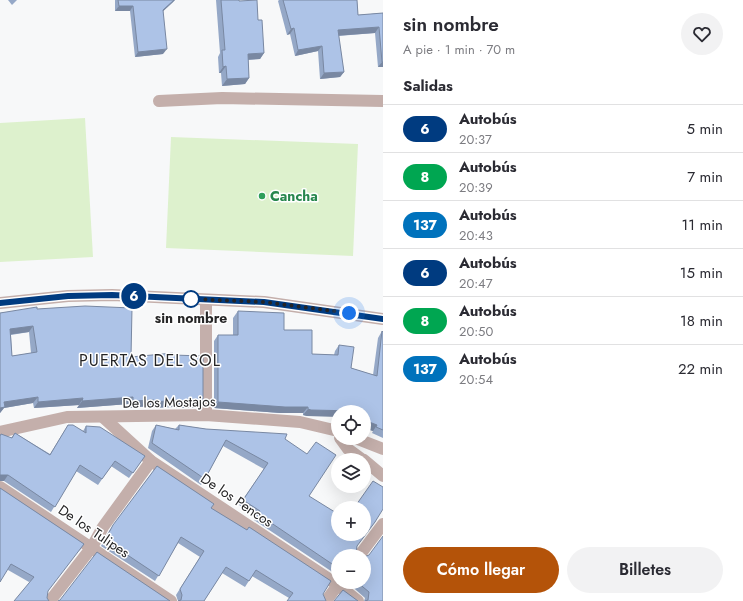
<!DOCTYPE html>
<html lang="es">
<head>
<meta charset="utf-8">
<style>
  body { margin:0; font-family:Jost,sans-serif; background:#f2f2f3; color:#2b2b33; height:100vh; display:flex; flex-direction:column; font-size:15px; white-space:nowrap }
  * { box-sizing:border-box; margin:0 }
  p { font-size:13px; color:#7c7c81 }
  .icon { flex:none; width:22px; height:22px; fill:none; stroke:currentColor; stroke-width:2; stroke-linecap:round; stroke-linejoin:round }
  .map { position:relative; flex:1; overflow:hidden }
  .details { display:flex; flex-direction:column; background:#fff; width:360px }
  .details>* { flex:none }
  .badge { padding:0 8px; border-radius:13px; font-size:14px; line-height:26px }
  .fabs { position:absolute; left:331px; top:405px; display:grid; gap:8px }
  .fabs a { display:grid; place-items:center; width:40px; height:40px; border-radius:50%; background:#fff; box-shadow:0 4px 16px #0002; font-size:20px }
  .you { position:absolute; width:20px; height:20px; margin:-10px; border:3px solid #fff; border-radius:50%; background:#1a73e8; box-shadow:0 0 0 6px #1a73e833 }
  .map>.badge { position:absolute; translate:-50% -50%; box-shadow:0 0 0 2px #fff }
  h2 { padding:0 20px; font-size:15px; line-height:36px }
  .round { display:grid; place-items:center; flex:none; width:42px; height:42px; border-radius:21px; background:#f2f2f3 }
  .summary { display:flex; align-items:center; justify-content:space-between; height:68px; padding:0 20px }
  h1 { font-size:19px; font-weight:600; line-height:30px }
  .primary-button { display:flex; gap:8px; margin-top:auto; padding:8px 20px }
  .primary-button a { flex:1; height:46px; border-radius:24px; background:#b45309; color:#fff; font-size:16px; font-weight:600; line-height:46px; text-align:center }
  .primary-button a+a { background:#f2f2f3; color:#2b2b33 }
  ul { padding:0; list-style:none }
  li { display:flex; align-items:center; gap:12px; height:48px; padding:0 20px; border-top:1px solid #e1e1e2 }
  li div { flex:1 }
  li b { display:block; font-size:15px }
  li em { font-style:normal }
  li .badge { min-width:44px; font-weight:700; text-align:center }
  main { display:flex; flex:1; min-height:0 }
  .map>svg:first-child { display:block }
  .green { fill:#ddf1cd }
  .lines { fill:none; stroke-linecap:round; stroke-linejoin:round }
  .street { stroke:#c4afab; stroke-width:12 }
  .wall { fill:#95a8c7; fill-rule:evenodd }
  .shaded-wall { fill:#7988a2 }
  .building { fill:#adc3e7; stroke:#7988a2; fill-rule:evenodd }
  .line-casing { stroke:#fff; stroke-width:9 }
  .line { stroke:#003b80; stroke-width:6 }
  .walk { stroke:#252526; stroke-width:4; stroke-dasharray:0 7.2 }
  .leisure-dot { fill:#2e9e5b; stroke:#fff; stroke-width:1.5 }
  .stop-dot { fill:#fff; stroke:#003b80; stroke-width:2 }
  .labels { text-anchor:middle; stroke-width:3; stroke-linejoin:round; paint-order:stroke }
  .leisure-label { font-size:14px; font-weight:bold; fill:#27864d; stroke:#fff; text-anchor:start }
  .stop-label { font-size:14px; font-weight:bold; fill:#252526; stroke:#fff }
  .street-label { font-size:14px; fill:#252526; stroke:#fff }
  .quarter-label { font-size:16px; letter-spacing:1px; fill:#252526; stroke:#fff }
</style>
</head>
<body>
<main>
<div class="map">
<svg width="383" height="601" viewBox="0 0 383 601">
  <rect width="100%" height="100%" fill="#f7f8f9"/>
  <g class="green">
    <path d="M 85,118 L 93,257 L 0,262 L 0,123 Z"/>
    <path d="M 171,137 L 358,144 L 353,256 L 166,248 Z"/>
  </g>
  <g class="lines">
    <g class="street">
      <path d="M 159,101 L 222,98 L 383,101"/>
      <path d="M 206,301 L 206,415"/>
      <path d="M 0,303 L 68,296 L 112,295 L 264,302 L 383,319"/>
      <path d="M 104,418 L 151,461 L 338,585 L 358,601"/>
      <path d="M 0,432 L 67,417 L 206,415 L 300,422 L 338,431"/>
      <path d="M 340,438 L 348,449 L 363,460"/>
      <path d="M 355,438 L 383,449"/>
      <path d="M 364,460 L 383,476"/>
      <path d="M 0,487 L 171,601"/>
      <path d="M 359,556 L 383,524"/>
      <path d="M 50,601 L 92,547 L 103,527 L 151,461"/>
      <path d="M 326,601 L 340,582"/>
    </g>
  </g>
  <g class="wall">
    <path d="M 8,0 L 17,0 L 12,5 Z"/>
    <path d="M 115,0 L 175,0 L 172,3 L 163,11 L 163,54 L 135,57 L 130,11 L 115,11 Z"/>
    <path d="M 216,0 L 239,0 L 239,1 L 258,20 L 264,53 L 260,59 L 248,60 L 249,78 L 245,84 L 222,86 L 221,73 L 219,73 L 218,57 L 220,53 Z"/>
    <path d="M 279,0 L 357,0 L 358,15 L 383,13 L 383,67 L 378,67 L 375,33 L 338,36 L 344,72 L 340,77 L 320,79 L 318,51 L 295,56 L 290,34 L 287,35 L 278,1 Z"/>
    <path d="M 37,309 L 131,357 L 173,355 L 203,401 L 198,408 L 173,408 L 173,407 L 149,408 L 149,406 L 129,408 L 129,404 L 77,408 L 79,405 L 34,408 L 33,403 L 4,408 L 0,413 L 0,313 ZM 29,332 L 31,353 L 12,356 L 11,335 Z"/>
    <path d="M 238,311 L 284,330 L 312,354 L 334,355 L 335,351 L 339,345 L 351,368 L 373,375 L 378,338 L 382,331 L 383,332 L 383,438 L 372,433 L 373,431 L 364,428 L 364,412 L 338,412 L 307,416 L 303,415 L 303,413 L 280,413 L 214,408 L 214,341 L 218,335 L 233,335 L 233,318 Z"/>
    <path d="M 68,425 L 83,431 L 86,426 L 145,456 L 129,478 L 111,466 L 98,485 L 76,471 L 51,512 L 4,481 L 0,481 L 0,435 L 1,434 L 11,438 L 15,433 L 50,454 Z"/>
    <path d="M 156,425 L 175,429 L 179,425 L 206,429 L 285,439 L 309,496 L 357,547 L 356,554 L 338,556 L 338,575 L 337,575 L 254,520 L 256,517 L 239,505 L 264,469 L 223,446 L 205,479 L 201,485 L 148,448 L 152,431 Z"/>
    <path d="M 157,466 L 211,508 L 331,581 L 289,598 L 252,576 L 245,587 L 222,573 L 204,601 L 178,601 L 176,595 L 200,557 L 178,543 L 155,581 L 101,546 L 109,531 Z"/>
    <path d="M 0,488 L 84,544 L 80,550 L 29,582 L 8,570 Z"/>
    <path d="M 369,555 L 383,601 L 364,601 L 365,598 L 347,582 L 364,582 Z"/>
  </g>
  <g class="shaded-wall">
    <path d="M 174,0 L 175,0 L 172,3 L 159,15 L 163,10 Z"/>
    <path d="M 119,6 L 133,6 L 130,11 L 115,11 Z"/>
    <path d="M 379,27 L 375,33 L 334,36 L 338,30 Z"/>
    <path d="M 294,28 L 290,34 L 287,35 L 291,29 Z"/>
    <path d="M 322,46 L 318,51 L 295,56 L 298,50 Z"/>
    <path d="M 167,49 L 163,54 L 135,57 L 138,52 Z"/>
    <path d="M 264,53 L 260,59 L 243,60 L 248,54 Z"/>
    <path d="M 382,62 L 383,62 L 383,67 L 378,67 Z"/>
    <path d="M 226,66 L 221,73 L 219,73 L 223,67 Z"/>
    <path d="M 344,72 L 340,77 L 320,79 L 324,73 Z"/>
    <path d="M 249,78 L 245,84 L 222,86 L 227,79 Z"/>
    <path d="M 33,326 L 29,332 L 6,335 L 10,329 Z"/>
    <path d="M 38,397 L 33,403 L 4,408 L 0,413 L 0,408 L 4,402 Z"/>
    <path d="M 133,397 L 129,404 L 77,408 L 82,401 Z"/>
    <path d="M 83,398 L 79,405 L 34,408 L 38,402 Z"/>
    <path d="M 154,400 L 149,406 L 129,408 L 133,401 Z"/>
    <path d="M 177,400 L 173,407 L 149,408 L 154,402 Z"/>
    <path d="M 203,401 L 198,408 L 173,408 L 177,402 Z"/>
    <path d="M 218,402 L 308,407 L 303,413 L 280,413 L 214,408 Z"/>
    <path d="M 308,409 L 356,411 L 355,412 L 338,412 L 338,417 L 307,416 L 303,415 Z"/>
    <path d="M 364,420 L 377,425 L 373,431 L 364,428 Z"/>
    <path d="M 0,475 L 8,475 L 4,481 L 0,481 Z"/>
  </g>
  <g class="building">
    <path d="M 118,0 L 174,0 L 163,10 L 167,49 L 138,52 L 133,6 L 119,6 Z"/>
    <path d="M 221,0 L 239,0 L 239,1 L 257,0 L 258,20 L 262,20 L 264,53 L 248,54 L 249,78 L 227,79 L 226,66 L 223,67 L 222,50 L 225,50 Z"/>
    <path d="M 283,0 L 357,0 L 358,15 L 383,13 L 383,62 L 382,62 L 379,27 L 338,30 L 344,72 L 324,73 L 322,46 L 298,50 L 294,28 L 291,29 Z"/>
    <path d="M 85,306 L 132,308 L 131,357 L 173,353 L 173,355 L 203,356 L 203,401 L 177,402 L 177,400 L 154,402 L 154,400 L 133,401 L 133,397 L 82,401 L 83,398 L 38,402 L 38,397 L 4,402 L 5,407 L 0,408 L 0,313 L 37,307 L 37,309 ZM 33,326 L 37,352 L 12,356 L 10,329 Z"/>
    <path d="M 238,311 L 284,313 L 284,330 L 312,330 L 312,354 L 338,355 L 339,345 L 354,347 L 351,368 L 377,376 L 382,331 L 383,332 L 383,430 L 376,427 L 377,425 L 364,420 L 364,412 L 356,412 L 356,411 L 311,410 L 308,409 L 308,407 L 285,407 L 218,402 L 218,335 L 238,335 Z"/>
    <path d="M 68,425 L 73,425 L 86,433 L 86,426 L 100,427 L 145,456 L 133,473 L 115,461 L 102,479 L 80,465 L 55,507 L 8,475 L 0,475 L 0,436 L 1,434 L 12,438 L 15,433 L 50,455 Z"/>
    <path d="M 156,425 L 179,430 L 179,425 L 206,429 L 287,434 L 285,439 L 307,454 L 316,442 L 336,455 L 309,496 L 338,514 L 338,534 L 364,534 L 364,508 L 354,508 L 373,481 L 383,487 L 383,509 L 375,522 L 357,546 L 356,554 L 360,556 L 338,556 L 338,568 L 258,514 L 260,511 L 243,500 L 268,463 L 226,440 L 205,479 L 152,443 Z"/>
    <path d="M 157,466 L 214,504 L 211,508 L 247,530 L 249,527 L 331,581 L 323,594 L 326,601 L 287,601 L 293,593 L 256,570 L 249,581 L 226,567 L 204,601 L 178,601 L 181,600 L 182,595 L 180,589 L 204,551 L 181,537 L 159,576 L 105,540 L 113,525 Z"/>
    <path d="M 0,488 L 84,544 L 48,591 L 47,598 L 49,601 L 14,601 L 34,577 L 11,564 L 0,582 Z"/>
    <path d="M 383,536 L 383,601 L 365,601 L 368,600 L 369,592 L 357,582 L 364,582 L 364,557 L 369,555 Z"/>
    <path d="M 97,552 L 170,601 L 58,601 L 60,600 Z"/>
    <path d="M 343,590 L 358,601 L 334,601 Z"/>
  </g>
  <g class="lines">
    <defs>
      <path id="line" d="M 0,303 L 68,296 L 112,295 L 264,302 L 383,319"/>
    </defs>
    <use href="#line" class="line-casing"/>
    <use href="#line" class="line"/>
    <path class="walk" d="M 191,299 L 264,302 L 349,313"/>
  </g>
  <circle class="leisure-dot" cx="262" cy="196" r="4"/>
  <circle class="stop-dot" cx="191" cy="299" r="8"/>
  <g class="labels">
    <g class="leisure-label">
      <text x="270" y="201">Cancha</text>
    </g>
    <g class="stop-label">
      <text x="191" y="323">sin nombre</text>
    </g>
    <g class="street-label">
      <text transform="translate(169 402) rotate(-1)" y="5">De los Mostajos</text>
      <text transform="translate(237 500) rotate(34)" y="5">De los Pencos</text>
      <text transform="translate(94 531) rotate(34)" y="5">De los Tulipes</text>
    </g>
    <g class="quarter-label">
      <text x="150" y="366">PUERTAS DEL SOL</text>
    </g>
  </g>
</svg>
<div class="fabs">
<a><svg class="icon" aria-label="locate" viewBox="0 0 24 24"><circle cx="12" cy="12" r="6"/><path d="M12 2v4M12 18v4M2 12h4M18 12h4"/></svg></a>
<a><svg class="icon" aria-label="layers" viewBox="0 0 24 24"><path d="M12 4l9 5-9 5-9-5zM3 14l9 5 9-5"/></svg></a>
<a>+</a>
<a>−</a>
</div>
<div class="you" style="left:349px;top:313px"></div>
<b class="badge" style="left:134px;top:296px;background:#003b80;color:#fff">6</b>
</div>
<section class="details">
<div class="summary"><div><h1>sin nombre</h1><p>A pie · 1 min · 70 m</p></div><a class="round"><svg class="icon" aria-label="heart" viewBox="0 0 24 24"><path d="M12 20l-8-8c-3-5 5-10 8-4 3-6 11-1 8 4z"/></svg></a></div>
<h2>Salidas</h2>
<ul>
<li><span class="badge" style="background:#003b80;color:#fff">6</span><div><b>Autobús</b><p>20:37</p></div><em>5 min</em></li>
<li><span class="badge" style="background:#00a651;color:#fff">8</span><div><b>Autobús</b><p>20:39</p></div><em>7 min</em></li>
<li><span class="badge" style="background:#0072bc;color:#fff">137</span><div><b>Autobús</b><p>20:43</p></div><em>11 min</em></li>
<li><span class="badge" style="background:#003b80;color:#fff">6</span><div><b>Autobús</b><p>20:47</p></div><em>15 min</em></li>
<li><span class="badge" style="background:#00a651;color:#fff">8</span><div><b>Autobús</b><p>20:50</p></div><em>18 min</em></li>
<li><span class="badge" style="background:#0072bc;color:#fff">137</span><div><b>Autobús</b><p>20:54</p></div><em>22 min</em></li>
</ul>
<div class="primary-button"><a>Cómo llegar</a><a>Billetes</a></div>
</section>
</main>
</body>
</html>
